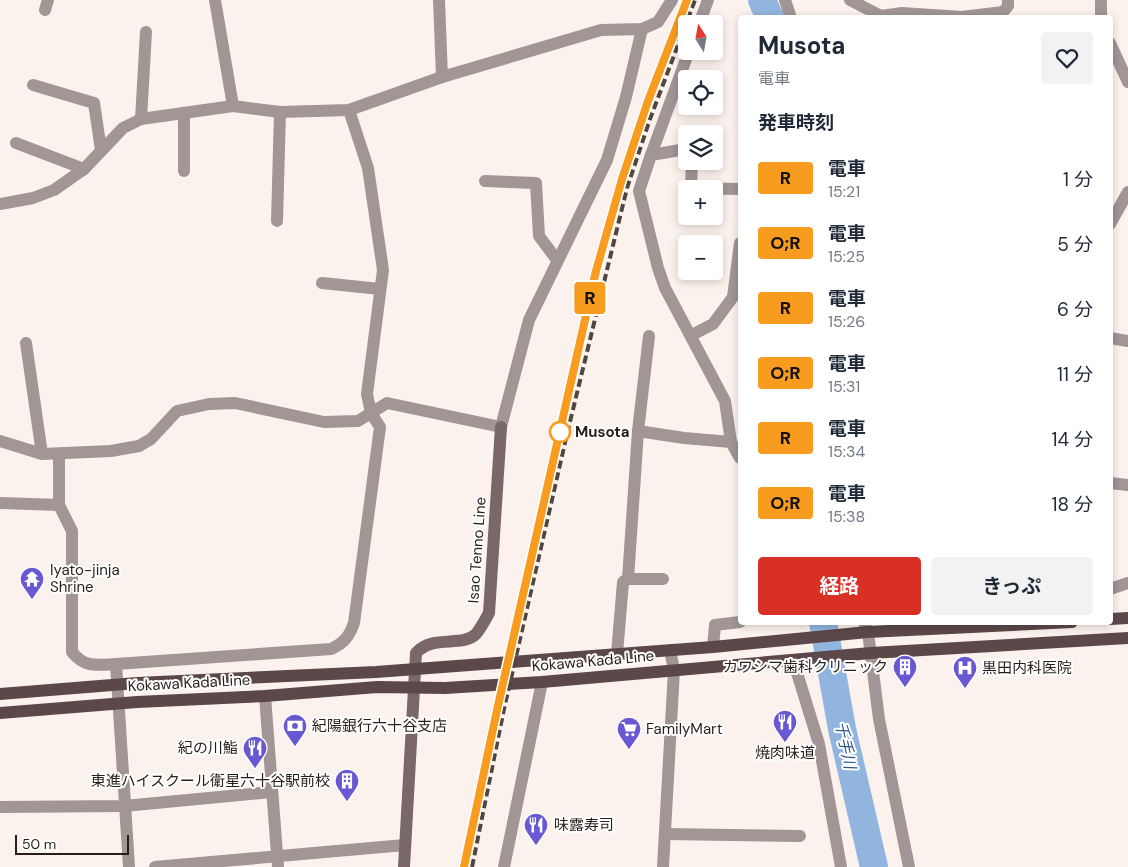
<!DOCTYPE html>
<html lang="ja">
<head>
<meta charset="utf-8">
<style>
  body { margin:0; font-family:"DM Sans","Noto Sans JP",sans-serif; background:#f2f2f3; color:#1f2937; height:100vh; display:flex; flex-direction:column; font-size:19px; white-space:nowrap }
  * { box-sizing:border-box; margin:0 }
  p { font-size:16px; color:#747a83 }
  .icon { flex:none; width:28px; height:28px; fill:none; stroke:currentColor; stroke-width:2; stroke-linecap:round; stroke-linejoin:round }
  .map { position:relative; flex:1; overflow:hidden }
  .sheet { position:absolute; left:738px; top:15px; width:375px; height:610px; display:flex; flex-direction:column; background:#fff; border-radius:5px; box-shadow:0 2px 8px #0003 }
  .sheet>* { flex:none }
  .badge { padding:0 10px; border-radius:4px; font-size:18px; line-height:32px }
  .needle { width:32px; rotate:349deg }
  .buttons { position:absolute; left:678px; top:15px; display:grid; gap:10px }
  .buttons a { display:grid; place-items:center; width:45px; height:45px; border-radius:5px; background:#fff; box-shadow:0 2px 8px #0003; font-size:25px }
  .scale { position:absolute; left:15px; bottom:12px; width:114px; box-sizing:border-box; padding-left:5px; border:2px solid #281f1a; border-top:0; font-size:14px; line-height:18px; white-space:nowrap; color:#281f1a; -webkit-text-stroke:4px #fff; paint-order:stroke }
  .map>.badge { position:absolute; translate:-50% -50%; box-shadow:0 0 0 2px #fff }
  h2 { padding:0 20px; font-size:19px; line-height:45px }
  .round { display:grid; place-items:center; flex:none; width:52px; height:52px; border-radius:5px; background:#f2f2f3 }
  .head { display:flex; align-items:center; justify-content:space-between; height:85px; padding:0 20px }
  h1 { font-size:24px; font-weight:700; line-height:38px }
  .action { display:flex; gap:10px; margin-top:auto; padding:10px 20px }
  .action a { flex:1; height:58px; border-radius:5px; background:#d93025; color:#fff; font-size:20px; font-weight:700; line-height:58px; text-align:center }
  .action a+a { background:#f2f2f3; color:#1f2937 }
  ul { padding:0; list-style:none }
  li { display:flex; align-items:center; gap:15px; height:65px; padding:0 20px }
  li div { flex:1 }
  li b { display:block; font-size:19px }
  li em { font-style:normal }
  li .badge { min-width:55px; font-weight:700; text-align:center }
  .map>svg:first-child { display:block }
  .lines { fill:none; stroke-linecap:round; stroke-linejoin:round }
  .river { stroke:#92b5df; stroke-width:28 }
  .street { stroke:#a19595; stroke-width:12 }
  .secondary { stroke:#796769; stroke-width:12 }
  .primary { stroke:#5c484a; stroke-width:12 }
  .rail { stroke:#4f4641; stroke-width:4; stroke-dasharray:8 4; stroke-linecap:butt }
  .line-casing { stroke:#fff; stroke-width:11 }
  .line { stroke:#f79c1f; stroke-width:8 }
  .stop-dot { fill:#fff; stroke:#f79c1f; stroke-width:2.5 }
  .labels { text-anchor:middle; stroke-width:4; stroke-linejoin:round; paint-order:stroke }
  .stop-label { font-size:15px; font-weight:bold; fill:#281f1a; stroke:#fff; text-anchor:start }
  .street-label { font-size:15px; fill:#281f1a; stroke:#fff }
  .poi-label { font-size:15px; fill:#281f1a; stroke:#fff; text-anchor:start }
  .water-label { font-size:16px; font-style:italic; fill:#2a598f; stroke:#fff }
</style>
</head>
<body>
<div class="map">
<svg width="1128" height="867" viewBox="0 0 1128 867">
  <rect width="100%" height="100%" fill="#fcf2ed"/>
  <g class="lines">
    <g class="river">
      <path d="M 762,0 L 770,18"/>
      <path d="M 823,622 L 842,729 L 874,867"/>
    </g>
    <g class="street">
      <path d="M 215,0 L 233,106"/>
      <path d="M 439,0 L 442,77"/>
      <path d="M 785,0 L 791,18"/>
      <path d="M 850,0 L 881,16 L 902,13 L 962,17 L 1003,12 L 1008,6 L 1008,0"/>
      <path d="M 45,10 L 48,0"/>
      <path d="M 1101,18 L 1101,0"/>
      <path d="M 699,24 L 708,0"/>
      <path d="M 1110,43 L 1128,82"/>
      <path d="M 33,85 L 94,103 L 101,150"/>
      <path d="M 141,119 L 146,32"/>
      <path d="M 16,143 L 84,169"/>
      <path d="M 686,149 L 651,155 L 639,191 L 658,268 L 665,288 L 725,401 L 731,442 L 740,458"/>
      <path d="M 651,155 L 689,51"/>
      <path d="M 184,171 L 184,113"/>
      <path d="M 485,181 L 536,183 L 539,236 L 557,260"/>
      <path d="M 691,188 L 740,189"/>
      <path d="M 691,189 L 692,161"/>
      <path d="M 0,204 L 33,198 L 54,190 L 84,169 L 123,128 L 141,119 L 233,106 L 280,112 L 349,110 L 442,77 L 601,30 L 642,29 L 658,22 L 672,0"/>
      <path d="M 277,221 L 280,112"/>
      <path d="M 1110,224 L 1128,192"/>
      <path d="M 322,283 L 380,289"/>
      <path d="M 692,335 L 713,324 L 733,297 L 740,243"/>
      <path d="M 649,336 L 638,431 L 684,438 L 731,442"/>
      <path d="M 1110,338 L 1128,341"/>
      <path d="M 26,343 L 42,454"/>
      <path d="M 0,441 L 42,454 L 111,451 L 139,446 L 151,439 L 177,411 L 209,404 L 235,403 L 324,422 L 358,421 L 387,403 L 501,427 L 529,320 L 607,160 L 626,97 L 642,29"/>
      <path d="M 59,455 L 59,505 L 72,531 L 72,652 C 85,668 96,665 116,664"/>
      <path d="M 1110,483 L 1128,485"/>
      <path d="M 0,503 L 59,505"/>
      <path d="M 628,579 L 638,431"/>
      <path d="M 1110,589 L 1128,583"/>
      <path d="M 864,622 L 868,632 L 879,719 L 909,867"/>
      <path d="M 713,647 L 715,625 L 740,622"/>
      <path d="M 617,654 L 623,582 L 628,579 L 663,579"/>
      <path d="M 793,660 L 819,744 L 841,867"/>
      <path d="M 265,696 L 278,867"/>
      <path d="M 0,807 L 124,806 L 271,792"/>
      <path d="M 665,834 L 800,836"/>
      <path d="M 129,867 L 116,664 L 331,649 C 344,643 349,637 354,623 L 380,427 L 371,413 L 367,394 L 383,270 L 368,168 L 349,110"/>
      <path d="M 155,867 L 405,845"/>
      <path d="M 504,867 L 542,682"/>
      <path d="M 663,867 L 674,670 L 670,650"/>
    </g>
    <path class="secondary" d="M 404,867 L 416,653 C 433,634 462,648 476,634 C 481,628 485,620 489,613 L 501,427"/>
    <g class="primary">
      <path d="M 1110,619 L 1128,618"/>
      <path d="M 0,694 L 137,683 L 376,672 L 713,647 L 868,632 L 1072,622"/>
      <path d="M 0,713 L 137,702 L 265,696 L 377,687 L 445,688 L 542,682 L 871,653 L 1128,638"/>
    </g>
    <g class="rail">
      <path d="M 558,441 C 577,353 595,265 622,179 C 640,118 663,59 687,0"/>
      <path d="M 501,689 L 521,604"/>
      <path d="M 464,867 L 474,819"/>
      <path d="M 472,867 L 504,709 L 567,434 L 627,188 L 650,119 L 695,0"/>
    </g>
  </g>
  <g class="lines">
    <defs>
      <path id="line" d="M 464,867 L 497,710 L 596,271 L 622,179 L 648,101 L 687,0"/>
    </defs>
    <use href="#line" class="line-casing"/>
    <use href="#line" class="line"/>
  </g>
  <defs>
    <symbol id="temple-pin" viewBox="-11 -11 22 30"><path d="M0 17L-7.5 6A9.5 9.5 0 1 1 7.5 6Z" fill="#6859d2" stroke="#fff"/><path d="M0-6L5-2H3V0L6.5 2.5H4V6H1.5V3h-3V6H-4V2.5H-6.5L-3 0V-2H-5Z" fill="#fff"/></symbol>
    <symbol id="building-pin" viewBox="-11 -11 22 30"><path d="M0 17L-7.5 6A9.5 9.5 0 1 1 7.5 6Z" fill="#6859d2" stroke="#fff"/><path d="M-4-6H4V6H1V3H-1V6H-4ZM-2.5-4.3h1.7v1.8h-1.7ZM.8-4.3h1.7v1.8H.8ZM-2.5-1h1.7V.8h-1.7ZM.8-1h1.7V.8H.8Z" fill="#fff"/></symbol>
    <symbol id="hospital-pin" viewBox="-11 -11 22 30"><path d="M0 17L-7.5 6A9.5 9.5 0 1 1 7.5 6Z" fill="#6859d2" stroke="#fff"/><path d="M-5-5h3v3.5h4V-5h3V5h-3V1.5h-4V5h-3Z" fill="#fff"/></symbol>
    <symbol id="restaurant-pin" viewBox="-11 -11 22 30"><path d="M0 17L-7.5 6A9.5 9.5 0 1 1 7.5 6Z" fill="#6859d2" stroke="#fff"/><path d="M-5-6h1v4h1v-4h1v4h1v-4h1v5L-1.5 .5V6h-2V.5L-5-1ZM5-6V6H3V1.5H1.5Q1.5-4 5-6Z" fill="#fff"/></symbol>
    <symbol id="bank-pin" viewBox="-11 -11 22 30"><path d="M0 17L-7.5 6A9.5 9.5 0 1 1 7.5 6Z" fill="#6859d2" stroke="#fff"/><path d="M-6-4H6V4H-6ZM0-2.3a2.3 2.3 0 1 0 0 4.6a2.3 2.3 0 1 0 0-4.6Z" fill="#fff"/></symbol>
    <symbol id="supermarket-pin" viewBox="-11 -11 22 30"><path d="M0 17L-7.5 6A9.5 9.5 0 1 1 7.5 6Z" fill="#6859d2" stroke="#fff"/><path d="M-6-5.5h2.5l.6 2H6L4.5 2H-2.5L-4.4-4H-6ZM-1.5 3.2a1.3 1.3 0 1 0 .1 0ZM3 3.2a1.3 1.3 0 1 0 .1 0Z" fill="#fff"/></symbol>
  </defs>
  <g fill-rule="evenodd">
    <use href="#temple-pin" x="18" y="565" width="28" height="38"/>
    <use href="#building-pin" x="891" y="653" width="28" height="38"/>
    <use href="#hospital-pin" x="951" y="654" width="28" height="38"/>
    <use href="#restaurant-pin" x="771" y="708" width="28" height="38"/>
    <use href="#bank-pin" x="281" y="712" width="28" height="38"/>
    <use href="#supermarket-pin" x="615" y="715" width="28" height="38"/>
    <use href="#restaurant-pin" x="241" y="734" width="28" height="38"/>
    <use href="#building-pin" x="333" y="767" width="28" height="38"/>
    <use href="#restaurant-pin" x="522" y="811" width="28" height="38"/>
  </g>
  <circle class="stop-dot" cx="560" cy="432" r="10"/>
  <g class="labels">
    <g class="stop-label">
      <text x="575" y="437">Musota</text>
    </g>
    <g class="street-label">
      <text transform="translate(477 550) rotate(-86)" y="5">Isao Tenno Line</text>
      <text transform="translate(593 661) rotate(-5)" y="5">Kokawa Kada Line</text>
      <text transform="translate(189 683) rotate(-3)" y="5">Kokawa Kada Line</text>
    </g>
    <g class="poi-label">
      <text x="50" y="575">Iyato-jinja<tspan x="50" dy="17">Shrine</tspan></text>
      <text x="888" y="672" text-anchor="end">カワシマ歯科クリニック</text>
      <text x="982" y="673">黒田内科医院</text>
      <text x="312" y="731">紀陽銀行六十谷支店</text>
      <text x="646" y="734">FamilyMart</text>
      <text x="238" y="753" text-anchor="end">紀の川鮨</text>
      <text x="785" y="758" text-anchor="middle">焼肉味道</text>
      <text x="330" y="786" text-anchor="end">東進ハイスクール衛星六十谷駅前校</text>
      <text x="554" y="830">味露寿司</text>
    </g>
    <g class="water-label">
      <text transform="translate(846 745) rotate(78)" y="6">千手川</text>
    </g>
  </g>
</svg>
<div class="buttons">
<a><svg class="needle" viewBox="-14 -14 28 28"><path d="M0-13l5 13h-10z" fill="#e53935"/><path d="M0 13l5-13h-10z" fill="#747a83"/></svg></a>
<a><svg class="icon" aria-label="locate" viewBox="0 0 24 24"><circle cx="12" cy="12" r="6"/><path d="M12 2v4M12 18v4M2 12h4M18 12h4"/></svg></a>
<a><svg class="icon" aria-label="layers" viewBox="0 0 24 24"><path d="M12 4l9 5-9 5-9-5zM3 14l9 5 9-5"/></svg></a>
<a>+</a>
<a>−</a>
</div>
<div class="scale">50 m</div>
<b class="badge" style="left:590px;top:298px;background:#f79c1f;color:#111">R</b>
<section class="sheet">
<div class="head"><div><h1>Musota</h1><p>電車</p></div><a class="round"><svg class="icon" aria-label="heart" viewBox="0 0 24 24"><path d="M12 20l-8-8c-3-5 5-10 8-4 3-6 11-1 8 4z"/></svg></a></div>
<h2>発車時刻</h2>
<ul>
<li><span class="badge" style="background:#f79c1f;color:#111">R</span><div><b>電車</b><p>15:21</p></div><em>1 分</em></li>
<li><span class="badge" style="background:#f79c1f;color:#111">O;R</span><div><b>電車</b><p>15:25</p></div><em>5 分</em></li>
<li><span class="badge" style="background:#f79c1f;color:#111">R</span><div><b>電車</b><p>15:26</p></div><em>6 分</em></li>
<li><span class="badge" style="background:#f79c1f;color:#111">O;R</span><div><b>電車</b><p>15:31</p></div><em>11 分</em></li>
<li><span class="badge" style="background:#f79c1f;color:#111">R</span><div><b>電車</b><p>15:34</p></div><em>14 分</em></li>
<li><span class="badge" style="background:#f79c1f;color:#111">O;R</span><div><b>電車</b><p>15:38</p></div><em>18 分</em></li>
</ul>
<div class="action"><a>経路</a><a>きっぷ</a></div>
</section>
</div>
</body>
</html>
